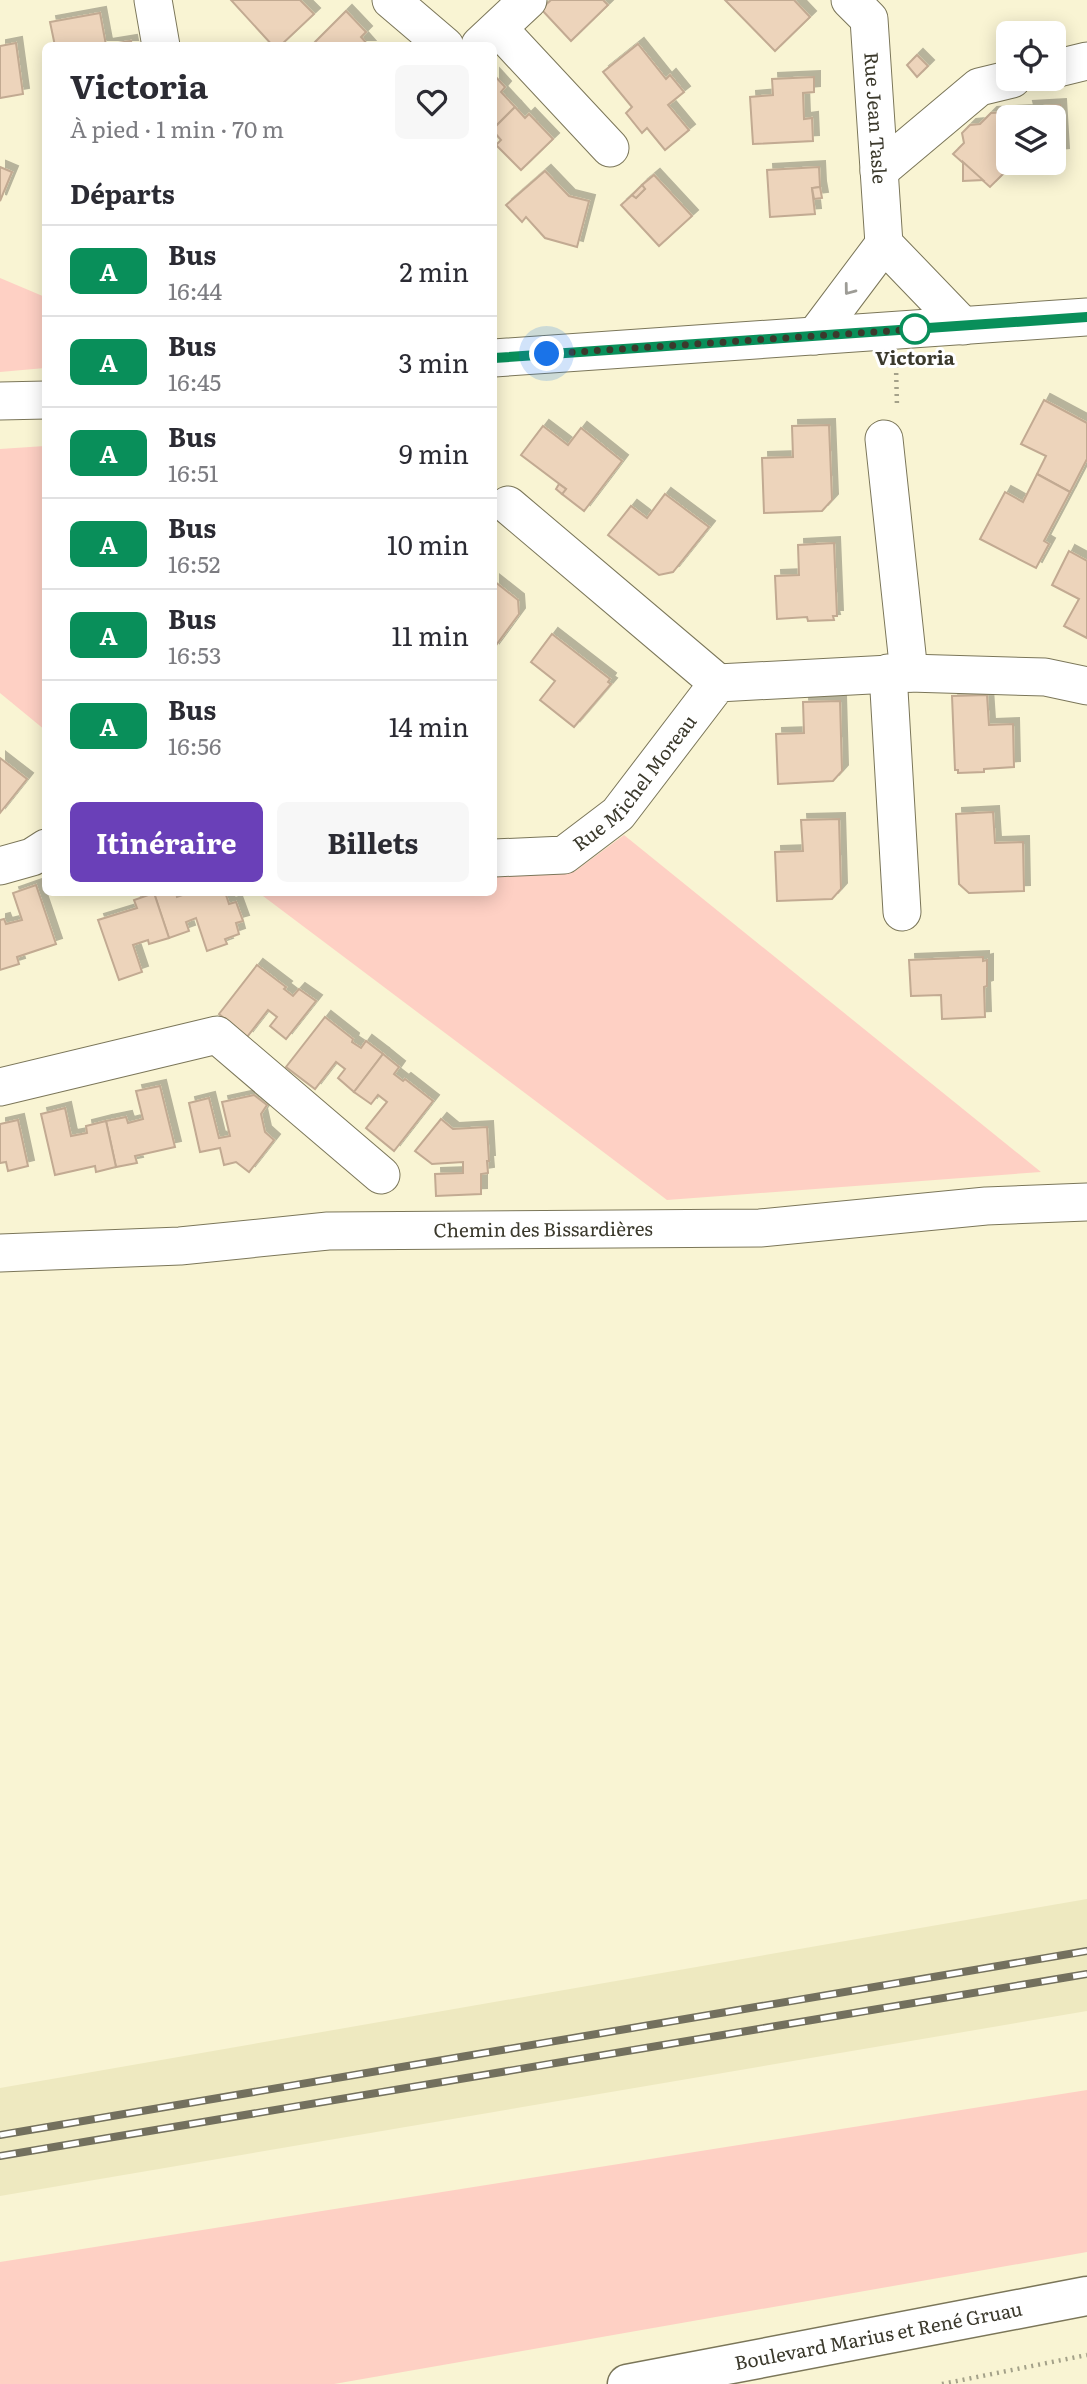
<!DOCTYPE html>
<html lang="fr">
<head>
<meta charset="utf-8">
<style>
  body { margin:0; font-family:Literata,serif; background:#f7f7f7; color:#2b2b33; height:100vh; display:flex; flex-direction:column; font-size:26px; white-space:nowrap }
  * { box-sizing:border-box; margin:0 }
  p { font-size:23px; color:#7c7c81 }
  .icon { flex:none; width:38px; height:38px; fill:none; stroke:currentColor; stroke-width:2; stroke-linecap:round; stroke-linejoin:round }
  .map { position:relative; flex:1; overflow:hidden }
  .drawer { position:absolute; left:42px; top:42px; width:455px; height:854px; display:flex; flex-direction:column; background:#fff; border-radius:10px; box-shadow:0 4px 18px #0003 }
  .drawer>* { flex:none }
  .badge { padding:0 14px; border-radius:10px; font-size:24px; line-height:46px }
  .buttons { position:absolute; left:996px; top:21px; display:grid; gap:14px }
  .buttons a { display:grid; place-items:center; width:70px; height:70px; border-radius:10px; background:#fff; box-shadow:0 4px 18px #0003; font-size:35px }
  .you { position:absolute; width:35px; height:35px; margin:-18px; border:5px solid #fff; border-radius:50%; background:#1a73e8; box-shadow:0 0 0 10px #1a73e833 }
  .map>.badge { position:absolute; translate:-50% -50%; box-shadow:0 0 0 4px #fff }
  h2 { padding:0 28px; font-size:26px; line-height:63px }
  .round { display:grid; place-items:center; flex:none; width:74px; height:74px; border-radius:10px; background:#f7f7f7 }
  .headline { display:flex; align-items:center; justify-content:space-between; height:119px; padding:0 28px }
  h1 { font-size:33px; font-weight:700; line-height:52px }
  .button { display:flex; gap:14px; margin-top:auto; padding:14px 28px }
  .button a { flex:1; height:80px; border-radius:10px; background:#6a40b8; color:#fff; font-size:28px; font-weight:700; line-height:80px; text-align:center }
  .button a+a { background:#f7f7f7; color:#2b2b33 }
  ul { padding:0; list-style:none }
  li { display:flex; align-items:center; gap:21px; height:91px; padding:0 28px; border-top:2px solid #e1e1e2 }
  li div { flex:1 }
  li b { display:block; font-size:26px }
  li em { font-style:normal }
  li .badge { min-width:77px; font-weight:700; text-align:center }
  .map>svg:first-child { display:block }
  .built { fill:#eee9c0 }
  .green { fill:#fed0c4 }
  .building { fill:#edd4bb; stroke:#c2aa92; stroke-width:2; filter:url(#shadow) }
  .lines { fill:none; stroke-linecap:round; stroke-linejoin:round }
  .street-casing { stroke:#7b7659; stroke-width:39 }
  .secondary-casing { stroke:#7b7659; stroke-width:41 }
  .path { stroke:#a4a189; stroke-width:4.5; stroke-dasharray:2 5; stroke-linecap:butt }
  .street { stroke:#fff; stroke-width:37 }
  .secondary { stroke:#fff; stroke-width:38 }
  .rail-casing { stroke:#73705e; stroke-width:8 }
  .rail { stroke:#fff; stroke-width:5; stroke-dasharray:16; stroke-linecap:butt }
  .oneway { stroke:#9d9c96 }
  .line-casing { stroke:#fff; stroke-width:16 }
  .line { stroke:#098f5a; stroke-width:10 }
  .walk { stroke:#3b392c; stroke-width:7; stroke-dasharray:0 12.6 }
  .stop-dot { fill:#fff; stroke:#098f5a; stroke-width:3.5 }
  .labels { text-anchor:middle; stroke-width:6; stroke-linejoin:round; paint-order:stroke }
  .street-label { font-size:19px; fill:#3b392c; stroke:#fff }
  .stop-label { font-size:19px; font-weight:bold; fill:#3b392c; stroke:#fff }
</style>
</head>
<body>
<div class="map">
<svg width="1087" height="2384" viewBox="0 0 1087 2384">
  <defs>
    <filter id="shadow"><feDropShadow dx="6" dy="-6" stdDeviation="0" flood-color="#0004"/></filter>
  </defs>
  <rect width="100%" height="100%" fill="#f9f4d3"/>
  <path class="built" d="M 1087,1899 L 1087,2011 L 0,2196 L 0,2088 Z"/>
  <g class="green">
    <path d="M 0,278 L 45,297 L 45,368 L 0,372 Z"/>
    <path d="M 45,446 L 46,446 L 45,730 L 0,693 L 0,449 Z"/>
    <path d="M 624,835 L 1041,1172 L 667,1200 L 259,893 L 494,892 L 494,870 L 574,872 Z"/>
    <path d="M 1087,2090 L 1087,2252 L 334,2384 L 0,2384 L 0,2262 Z"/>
  </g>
  <g class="building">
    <path d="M 231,0 L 300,0 L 314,14 L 280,46 L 273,46 Z"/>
    <path d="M 551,0 L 603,0 L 608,5 L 571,41 L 541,9 Z"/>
    <path d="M 725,0 L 794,0 L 810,17 L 775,51 Z"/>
    <path d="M 346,11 L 366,32 L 361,37 L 369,46 L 311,46 Z"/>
    <path d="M 100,13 L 106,45 L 131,41 L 132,46 L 55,46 L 50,22 Z"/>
    <path d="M 16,43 L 23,94 L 0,98 L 0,46 Z"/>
    <path d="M 638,44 L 666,79 L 670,75 L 684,92 L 668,105 L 689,130 L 665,150 L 647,128 L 642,133 L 626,113 L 632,107 L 603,72 Z"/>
    <path d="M 917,55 L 928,66 L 917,77 L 907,65 Z"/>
    <path d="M 494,75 L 505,87 L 501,92 L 515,107 L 494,128 Z"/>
    <path d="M 814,77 L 814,92 L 803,93 L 804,119 L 812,118 L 813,141 L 753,144 L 750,97 L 773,95 L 772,79 Z"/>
    <path d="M 1060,105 L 1063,154 L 1054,155 L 1054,117 L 1008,117 L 1008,163 L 1022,163 L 1014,163 L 990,187 L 953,154 L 964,143 L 962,133 L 970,125 L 980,124 L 991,113 L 1028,111 L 1027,107 Z"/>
    <path d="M 515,107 L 525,118 L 529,114 L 553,139 L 521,170 L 496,145 L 501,140 L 494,132 L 494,128 Z"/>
    <path d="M 963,162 L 983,180 L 963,181 Z"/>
    <path d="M 0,167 L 12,172 L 0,201 Z"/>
    <path d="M 819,167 L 820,187 L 812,188 L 815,214 L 770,217 L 767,170 Z"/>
    <path d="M 545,171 L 569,196 L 589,201 L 577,247 L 545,238 L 526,217 L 522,222 L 506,205 Z"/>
    <path d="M 654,175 L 692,216 L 659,246 L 621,205 L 632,195 L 636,198 L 645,189 L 642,185 Z"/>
    <path d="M 642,185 L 645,189 L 636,198 L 632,195 Z"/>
    <path d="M 820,187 L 822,198 L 814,199 L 812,188 Z"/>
    <path d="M 1044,400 L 1087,423 L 1087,459 L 1070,492 L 1037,474 L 1046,456 L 1021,444 Z"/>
    <path d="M 829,425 L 832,500 L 822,511 L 764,513 L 762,458 L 793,457 L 792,426 Z"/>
    <path d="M 543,426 L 568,445 L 581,428 L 622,461 L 584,511 L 562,494 L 566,489 L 521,455 Z"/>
    <path d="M 1037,474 L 1070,492 L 1044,541 L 1049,544 L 1036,568 L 980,539 L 1005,492 L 1023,502 Z"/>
    <path d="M 559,484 L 566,489 L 562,494 L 556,489 Z"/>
    <path d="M 665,494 L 709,527 L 673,572 L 659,575 L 608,535 L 631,506 L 647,518 Z"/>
    <path d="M 834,543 L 837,616 L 833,616 L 834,620 L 808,621 L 807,617 L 777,619 L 775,576 L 799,575 L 798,545 Z"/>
    <path d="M 1069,551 L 1087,561 L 1087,638 L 1064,626 L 1079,599 L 1052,585 Z"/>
    <path d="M 494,581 L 518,600 L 519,614 L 494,648 Z"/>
    <path d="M 552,634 L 610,679 L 608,682 L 611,684 L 574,727 L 540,700 L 555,681 L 531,662 Z"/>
    <path d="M 987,695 L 989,725 L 1013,724 L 1014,767 L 984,769 L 984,772 L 958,773 L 958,770 L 955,770 L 952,696 Z"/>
    <path d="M 840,701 L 842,771 L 833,781 L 778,784 L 776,734 L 804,733 L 803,702 Z"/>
    <path d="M 0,758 L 27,779 L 0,813 Z"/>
    <path d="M 993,812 L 995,843 L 1023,842 L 1024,891 L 969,893 L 959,884 L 956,814 Z"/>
    <path d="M 839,819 L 841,889 L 832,899 L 777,901 L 775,852 L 803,851 L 801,820 Z"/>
    <path d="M 36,885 L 56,944 L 17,957 L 19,964 L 0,970 L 0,920 L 4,919 L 6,924 L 22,920 L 13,893 Z"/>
    <path d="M 176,892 L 177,897 L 191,892 L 225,892 L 229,904 L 236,902 L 243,921 L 236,923 L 239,934 L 225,939 L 227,944 L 207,951 L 196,918 L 186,922 L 189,931 L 169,938 L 154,893 Z"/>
    <path d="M 154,893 L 169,938 L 149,944 L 148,940 L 133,945 L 142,972 L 119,980 L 98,920 L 137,908 L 134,900 Z"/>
    <path d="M 983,957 L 983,961 L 987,960 L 987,986 L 984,987 L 985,1017 L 942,1019 L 941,995 L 911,996 L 909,960 Z"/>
    <path d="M 257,965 L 286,987 L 284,989 L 293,996 L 299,989 L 316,1001 L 286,1039 L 270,1026 L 277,1017 L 268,1010 L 247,1037 L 219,1014 Z"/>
    <path d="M 325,1017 L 353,1039 L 352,1042 L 361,1048 L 366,1041 L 383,1054 L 354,1092 L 338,1078 L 345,1069 L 336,1062 L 315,1089 L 286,1067 Z"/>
    <path d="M 383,1054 L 399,1067 L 394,1074 L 403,1081 L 405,1079 L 433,1101 L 394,1151 L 366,1128 L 387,1102 L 378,1095 L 371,1104 L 354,1092 Z"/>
    <path d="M 160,1086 L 175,1147 L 135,1156 L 137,1163 L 116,1167 L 106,1121 L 126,1117 L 128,1123 L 143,1119 L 136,1091 Z"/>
    <path d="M 254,1095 L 267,1105 L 261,1114 L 265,1132 L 274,1140 L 249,1172 L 236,1162 L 224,1165 L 220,1148 L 200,1152 L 189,1103 L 209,1098 L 219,1138 L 230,1136 L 222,1102 Z"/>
    <path d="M 65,1108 L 71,1136 L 87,1133 L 86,1126 L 106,1121 L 116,1167 L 96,1172 L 95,1166 L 55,1175 L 41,1114 Z"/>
    <path d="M 441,1119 L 453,1129 L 487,1127 L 489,1161 L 487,1161 L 488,1173 L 481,1174 L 481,1194 L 436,1196 L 435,1174 L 463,1173 L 463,1162 L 432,1164 L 415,1151 Z"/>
    <path d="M 18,1120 L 28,1166 L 8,1171 L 6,1162 L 0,1163 L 0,1124 Z"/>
  </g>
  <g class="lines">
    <defs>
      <g id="street">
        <path d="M 153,0 L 161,46"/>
        <path d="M 391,0 L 445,46"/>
        <path id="s1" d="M 850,0 L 869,19 L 884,244 L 963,326"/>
        <path d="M 499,29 L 610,148"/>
        <path d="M 480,45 L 528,0"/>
        <path d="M 1054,69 L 1087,61"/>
        <path d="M 879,171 L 979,87 L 1012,79"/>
        <path d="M 815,336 L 884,244"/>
        <path d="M 494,358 L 1087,317"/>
        <path d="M 0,401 L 46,400"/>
        <path d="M 884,439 L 909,673"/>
        <path d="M 508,505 L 718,683"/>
        <path d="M 888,673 L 902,912"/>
        <path id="s2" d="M 494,858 L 564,855 L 618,814 L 718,683 L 909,673 L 1045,677 L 1087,686"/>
        <path d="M 0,866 L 32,857 L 46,848"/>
        <path d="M 0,1087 L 217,1035 L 381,1175"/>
        <path id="s3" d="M 0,1253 L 180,1246 L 328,1231 L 760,1228 L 986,1206 L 1087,1202"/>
      </g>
      <g id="secondary">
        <path id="s4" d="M 627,2384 L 1087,2296"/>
      </g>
    </defs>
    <use href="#street" class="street-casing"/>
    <use href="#secondary" class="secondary-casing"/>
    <g class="path">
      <path d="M 896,366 L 897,407"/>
      <path d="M 942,2384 L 1087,2355"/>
    </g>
    <use href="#street" class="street"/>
    <use href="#secondary" class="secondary"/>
    <defs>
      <g id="rail">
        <path d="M 0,2135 L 1087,1951"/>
        <path d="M 0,2156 L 1087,1974"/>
      </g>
    </defs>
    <use href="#rail" class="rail-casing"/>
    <use href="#rail" class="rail"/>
  </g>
  <defs><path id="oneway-chevron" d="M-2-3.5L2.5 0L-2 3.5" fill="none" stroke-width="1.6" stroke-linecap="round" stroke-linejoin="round" transform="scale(1.75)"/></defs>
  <use class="oneway" href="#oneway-chevron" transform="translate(849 290) rotate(127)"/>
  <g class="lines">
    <defs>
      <path id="line" d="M 494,358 L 1087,317"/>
    </defs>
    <use href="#line" class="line-casing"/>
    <use href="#line" class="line"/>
    <path class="walk" d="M 547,354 L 918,329 L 915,329"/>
  </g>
  <circle class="stop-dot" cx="915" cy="329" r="14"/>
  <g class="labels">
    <g class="street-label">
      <text dy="7" stroke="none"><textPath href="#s1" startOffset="126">Rue Jean Tasle</textPath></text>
      <text dy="7" stroke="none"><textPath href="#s2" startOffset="172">Rue Michel Moreau</textPath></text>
      <text dy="7" stroke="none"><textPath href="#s3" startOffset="544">Chemin des Bissardières</textPath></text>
      <text dy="7" stroke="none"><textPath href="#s4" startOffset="256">Boulevard Marius et René Gruau</textPath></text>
    </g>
    <g class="stop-label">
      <text x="915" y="365">Victoria</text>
    </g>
  </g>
</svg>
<div class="buttons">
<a><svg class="icon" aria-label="locate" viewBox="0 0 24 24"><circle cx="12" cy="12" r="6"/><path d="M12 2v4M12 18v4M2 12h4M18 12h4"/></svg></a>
<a><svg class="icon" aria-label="layers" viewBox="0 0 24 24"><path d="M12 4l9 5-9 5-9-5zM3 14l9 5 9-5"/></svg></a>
</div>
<div class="you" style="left:547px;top:354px"></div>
<section class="drawer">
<div class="headline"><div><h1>Victoria</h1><p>À pied · 1 min · 70 m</p></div><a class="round"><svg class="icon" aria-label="heart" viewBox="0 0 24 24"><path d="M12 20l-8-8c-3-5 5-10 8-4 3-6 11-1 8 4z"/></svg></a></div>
<h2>Départs</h2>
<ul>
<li><span class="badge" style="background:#098f5a;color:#fff">A</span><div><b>Bus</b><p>16:44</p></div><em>2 min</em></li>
<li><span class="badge" style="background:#098f5a;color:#fff">A</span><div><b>Bus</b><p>16:45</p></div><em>3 min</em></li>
<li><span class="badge" style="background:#098f5a;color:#fff">A</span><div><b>Bus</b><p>16:51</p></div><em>9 min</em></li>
<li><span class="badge" style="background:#098f5a;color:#fff">A</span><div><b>Bus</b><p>16:52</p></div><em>10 min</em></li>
<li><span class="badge" style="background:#098f5a;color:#fff">A</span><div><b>Bus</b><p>16:53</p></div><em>11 min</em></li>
<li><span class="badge" style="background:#098f5a;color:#fff">A</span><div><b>Bus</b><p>16:56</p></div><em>14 min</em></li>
</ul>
<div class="button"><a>Itinéraire</a><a>Billets</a></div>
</section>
</div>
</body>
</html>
